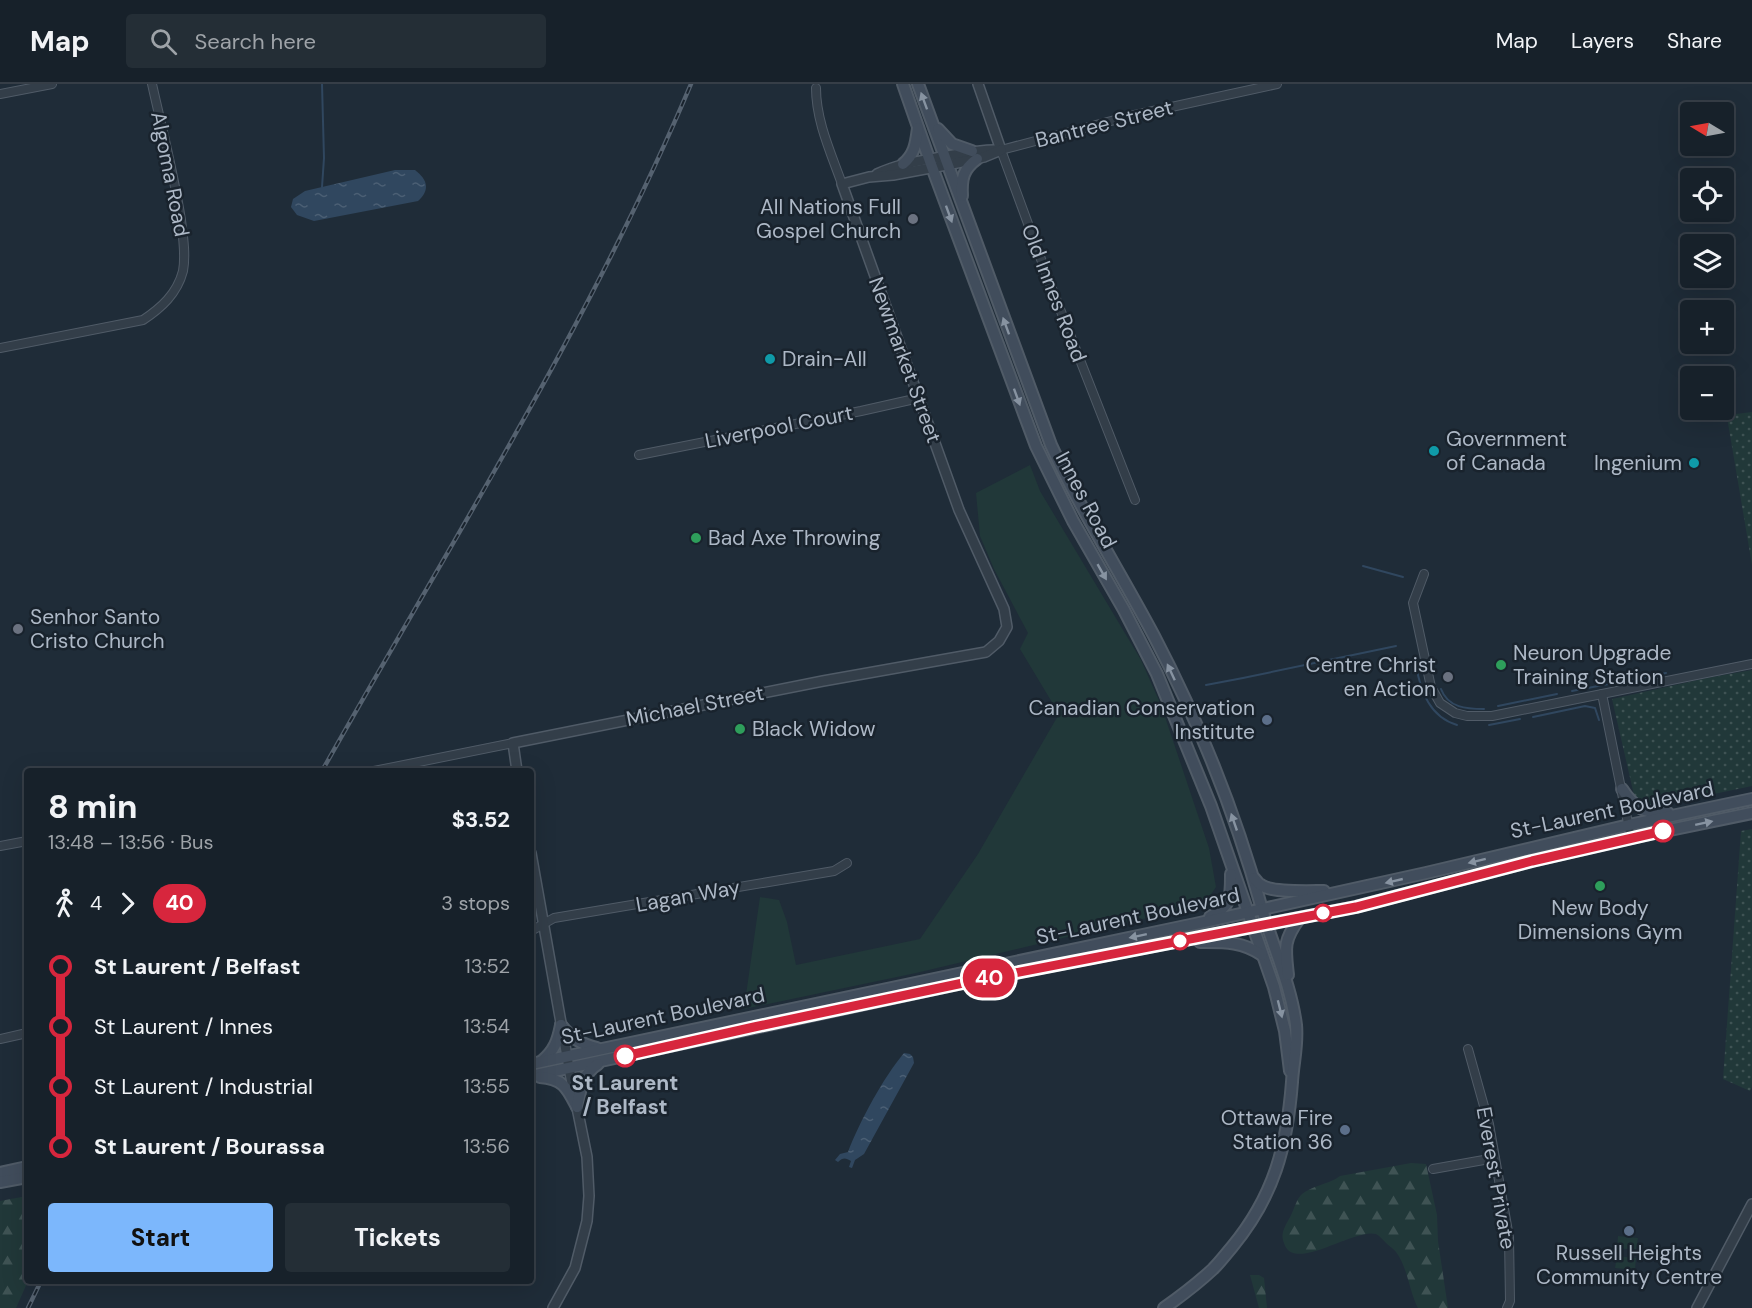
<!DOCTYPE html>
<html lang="en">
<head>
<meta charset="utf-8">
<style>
  body { margin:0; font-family:"DM Sans",sans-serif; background:#242e36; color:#f1f3f6; height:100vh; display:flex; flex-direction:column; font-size:22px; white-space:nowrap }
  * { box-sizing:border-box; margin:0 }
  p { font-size:20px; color:#9ea3a8 }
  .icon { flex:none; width:33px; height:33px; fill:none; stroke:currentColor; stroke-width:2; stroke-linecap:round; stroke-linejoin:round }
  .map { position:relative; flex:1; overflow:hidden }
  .drawer { position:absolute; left:24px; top:684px; width:510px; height:516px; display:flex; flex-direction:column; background:#17212a; border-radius:6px; box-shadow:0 6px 24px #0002,0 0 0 2px #363e47 }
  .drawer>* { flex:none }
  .badge { padding:0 12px; border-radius:20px; font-size:21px; line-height:39px }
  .needle { width:39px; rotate:280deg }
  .buttons { position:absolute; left:1680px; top:18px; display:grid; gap:12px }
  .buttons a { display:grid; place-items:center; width:54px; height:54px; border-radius:6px; background:#17212a; box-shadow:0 6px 24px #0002,0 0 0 2px #363e47; font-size:30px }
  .map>.badge { position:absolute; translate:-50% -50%; box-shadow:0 0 0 3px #fff }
  .legs { display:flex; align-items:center; gap:9px; height:66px; padding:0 24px; font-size:20px }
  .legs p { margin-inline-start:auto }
  .summary { display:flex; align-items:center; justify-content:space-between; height:102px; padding:0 24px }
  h1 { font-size:33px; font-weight:800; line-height:45px }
  .primary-button { display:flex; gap:12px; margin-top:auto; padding:12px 24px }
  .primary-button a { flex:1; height:69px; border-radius:6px; background:#7cb7fc; color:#111; font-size:24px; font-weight:800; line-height:69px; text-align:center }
  .primary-button a+a { background:#242e36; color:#f1f3f6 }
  ul { padding:0 24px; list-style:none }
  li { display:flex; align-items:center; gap:21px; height:60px; font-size:22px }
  li i { display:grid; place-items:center; width:9px; height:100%; margin:0 8px; background:currentColor }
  li i::after { content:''; width:15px; height:15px; margin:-8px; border:4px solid; border-radius:50%; background:#17212a }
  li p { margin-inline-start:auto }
  li:first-child i { background:linear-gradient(#0000 50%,currentColor 0) }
  li:last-child i { background:linear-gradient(currentColor 50%,#0000 0) }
  header { display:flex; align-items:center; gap:36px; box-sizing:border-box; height:84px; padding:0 30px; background:#17212a; border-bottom:2px solid #363e47 }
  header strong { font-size:28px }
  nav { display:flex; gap:33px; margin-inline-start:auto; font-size:21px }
  .search { width:420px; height:54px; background:#242e36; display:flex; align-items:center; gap:15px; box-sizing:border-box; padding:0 21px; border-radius:6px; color:#9ea3a8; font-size:22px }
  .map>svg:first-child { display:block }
  .grass { fill:#213839 }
  .forest { fill:url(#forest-firs) }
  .park { fill:url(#park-dots) }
  .water { fill:url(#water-ripples) }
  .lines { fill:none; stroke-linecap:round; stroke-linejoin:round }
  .stream { stroke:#30475f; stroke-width:2 }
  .minor-casing { stroke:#505b67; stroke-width:10 }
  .tertiary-casing { stroke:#505b67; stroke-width:12 }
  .secondary-casing { stroke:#505b67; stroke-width:14 }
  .minor { stroke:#333e49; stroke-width:8 }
  .tertiary { stroke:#333e49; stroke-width:9 }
  .secondary { stroke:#414d5c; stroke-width:10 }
  .rail-casing { stroke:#556270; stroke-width:4.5 }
  .rail { stroke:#19232d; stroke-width:2; stroke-dasharray:7; stroke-linecap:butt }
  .oneway { fill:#8793a1 }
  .line-1-casing { stroke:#fff; stroke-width:14 }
  .line-1 { stroke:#d7263d; stroke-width:9 }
  .worship-dot { fill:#6b7280; stroke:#19232d; stroke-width:2 }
  .culture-dot { fill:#0f9aa8; stroke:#19232d; stroke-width:2 }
  .leisure-dot { fill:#2e9e5b; stroke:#19232d; stroke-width:2 }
  .service-dot { fill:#5c6f8a; stroke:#19232d; stroke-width:2 }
  .stop-1-dot { fill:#fff; stroke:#d7263d; stroke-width:3 }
  .labels { text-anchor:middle; stroke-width:5; stroke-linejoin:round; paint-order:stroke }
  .street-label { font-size:21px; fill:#adb8c6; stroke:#19232d }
  .poi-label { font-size:21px; fill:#adb8c6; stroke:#19232d; text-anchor:start }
  .stop-label { font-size:21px; font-weight:bold; fill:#adb8c6; stroke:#19232d }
</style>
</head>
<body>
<header>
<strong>Map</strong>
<div class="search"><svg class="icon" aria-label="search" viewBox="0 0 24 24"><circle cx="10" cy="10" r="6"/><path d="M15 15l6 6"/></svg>Search here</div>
<nav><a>Map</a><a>Layers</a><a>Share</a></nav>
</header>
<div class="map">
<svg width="1752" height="1224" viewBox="0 0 1752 1224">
  <defs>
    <pattern id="forest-firs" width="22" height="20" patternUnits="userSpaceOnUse" patternTransform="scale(1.5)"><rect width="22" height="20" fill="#213839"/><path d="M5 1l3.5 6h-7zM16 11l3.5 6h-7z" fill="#3f5354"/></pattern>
    <pattern id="park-dots" width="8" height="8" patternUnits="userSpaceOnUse" patternTransform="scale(1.5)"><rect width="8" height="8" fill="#213839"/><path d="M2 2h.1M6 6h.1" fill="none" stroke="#3f5354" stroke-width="1.8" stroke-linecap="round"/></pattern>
    <pattern id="water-ripples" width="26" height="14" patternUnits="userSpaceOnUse" patternTransform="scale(1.5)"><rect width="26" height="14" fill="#30475f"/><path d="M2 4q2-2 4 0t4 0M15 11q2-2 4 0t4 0" fill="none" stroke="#4b5f74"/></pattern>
  </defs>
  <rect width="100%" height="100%" fill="#1f2c38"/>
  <g class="grass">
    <path d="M 1030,381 L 1040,407 L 1141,576 L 1161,621 L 1209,764 L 1216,803 L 1207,816 L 1197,822 L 916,889 L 744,925 L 760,813 L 779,816 L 787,838 L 796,881 L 920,855 L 978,770 L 1059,630 L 1020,565 L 1028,549 L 994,485 L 980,452 L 976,409 Z"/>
    <path d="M 1618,1152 L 1638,1154 L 1636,1166 L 1617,1164 Z"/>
    <path d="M 1617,1172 L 1636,1174 L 1635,1186 L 1615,1184 Z"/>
  </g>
  <g class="forest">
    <path d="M 1411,1079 L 1426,1080 L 1437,1131 L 1438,1157 L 1448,1224 L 1418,1224 C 1409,1207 1408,1184 1396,1168 C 1394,1165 1389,1162 1386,1159 C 1383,1156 1380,1152 1376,1150 C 1353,1144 1293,1190 1284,1159 C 1282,1154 1282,1150 1284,1145 C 1286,1139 1290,1134 1292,1129 C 1299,1113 1298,1110 1315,1103 C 1325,1099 1332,1098 1340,1092 Z"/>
    <path d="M 27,1112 L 27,1197 L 28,1197 L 16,1224 L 0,1224 L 0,1117 Z"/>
    <path d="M 1250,1191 L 1259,1191 L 1264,1194 L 1267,1224 L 1259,1224 Z"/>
  </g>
  <g class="park">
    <path d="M 1752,328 L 1752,481 L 1728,339 L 1728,331 Z"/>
    <path d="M 1752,586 L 1752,702 L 1652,723 L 1643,720 L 1634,711 L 1612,615 L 1707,594 Z"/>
    <path d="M 1752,745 L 1752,1003 L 1750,1007 L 1723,995 L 1741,747 Z"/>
  </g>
  <g class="water">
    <path d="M 395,86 L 415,86 C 428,96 430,106 418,117 L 314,137 L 297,131 L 291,123 L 293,115 L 305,107 Z"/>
    <path d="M 904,969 L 910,970 L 913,973 L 914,979 L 864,1070 L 855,1076 L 852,1084 L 849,1083 L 851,1077 C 846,1074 843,1073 838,1078 L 835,1076 L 840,1070 L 848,1068 C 860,1037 883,994 904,969 Z"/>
  </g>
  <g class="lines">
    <g class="stream">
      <path d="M 322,103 L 324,74 L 322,0"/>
      <path d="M 1363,482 L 1403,493"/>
      <path d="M 1416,582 C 1421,608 1430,633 1457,641"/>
      <path d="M 1206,601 L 1243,594 L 1396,562"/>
      <path d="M 1441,605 C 1448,624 1467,625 1484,625"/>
      <path d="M 1572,607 L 1666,589"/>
      <path d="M 1498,622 L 1557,610"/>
      <path d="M 1533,633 L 1585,622 L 1595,624 L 1599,636"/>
      <path d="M 1489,641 L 1520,635"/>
    </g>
    <defs>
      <g id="minor">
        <path d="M 816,4 C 816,37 831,69 842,100"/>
        <path d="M 0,10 L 52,0"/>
        <path d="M 0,264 L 143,236 C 161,224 177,210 183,187 C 186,171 183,152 181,136 C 174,90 162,45 152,0"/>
        <path d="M 639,371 L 861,327 L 919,314"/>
        <path d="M 1135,416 L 1049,197 L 1001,66 L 1130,32 L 1277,0"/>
        <path d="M 1424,490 L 1413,519 L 1431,603 L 1440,619 L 1455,629 L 1467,632 L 1492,632 L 1752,580"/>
        <path d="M 1602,610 L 1631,754"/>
        <path d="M 374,687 L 513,659"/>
        <path d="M 0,762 L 27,757"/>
        <path d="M 531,847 L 554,834 L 834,787 L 847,779"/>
        <path d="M 0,955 L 27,949"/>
        <path d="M 1468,965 L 1489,1040 L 1509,1153 L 1510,1217 L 1507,1224"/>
        <path d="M 1433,1085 L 1495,1074"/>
      </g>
      <g id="tertiary">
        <path d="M 978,0 L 1001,66"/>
        <path d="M 877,90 C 898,80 920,77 942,73 C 961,70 979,65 998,66"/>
        <path d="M 517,687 L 513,659 L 823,597 L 986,568 L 999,557 L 1007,543 L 1004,525 L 959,426 L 842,100 L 869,93 L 893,91 L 957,79 L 984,73 L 1001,66"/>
        <path d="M 531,769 L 569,984 L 587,1073 L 589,1112 L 587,1137 L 575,1184 L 553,1224"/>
        <path d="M 1697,1224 L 1752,1120"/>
      </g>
      <g id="secondary">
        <path d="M 903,0 L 932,83 L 1036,362 L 1073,437 L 1124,526 L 1157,590 L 1211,722 L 1274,903 L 1285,947 L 1290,987"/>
        <path d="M 918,0 L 1051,361 C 1081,427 1120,488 1154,552 C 1199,638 1236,731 1262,825 C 1273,863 1291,901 1296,941 C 1298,961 1293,979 1292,998 C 1287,1063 1274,1112 1232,1163 C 1226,1170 1220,1178 1213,1185 C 1198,1199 1181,1212 1164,1224"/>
        <path d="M 938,45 L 952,60 L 972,67"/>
        <path d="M 903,80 C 915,70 916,59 918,44"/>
        <path d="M 962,112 C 961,95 963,85 977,75"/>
        <path d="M 1622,705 C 1634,724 1646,730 1668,729"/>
        <path d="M 1254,794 C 1256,796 1258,800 1261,801 C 1271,809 1311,807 1324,807"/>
        <path d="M 1210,833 C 1232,821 1231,813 1231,790"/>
        <path d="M 1200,858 C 1223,858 1242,857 1262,871"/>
        <path d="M 1288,891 C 1285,864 1283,857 1299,835"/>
        <path d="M 561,941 C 571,954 581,960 597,964"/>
        <path d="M 542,977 C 554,967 558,957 561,941"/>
        <path d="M 531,980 L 1195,840 L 1426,789 L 1629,741 L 1752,715"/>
        <path d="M 531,992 L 963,899 L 1355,823 L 1532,777 L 1631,754 L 1752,729"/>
        <path d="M 540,993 C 564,995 567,1004 577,1023"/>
        <path d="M 577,1023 C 580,1006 582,990 598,980"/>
        <path d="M 0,1089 L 27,1083"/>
        <path d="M 0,1098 L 27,1093"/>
      </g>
    </defs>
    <use href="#minor" class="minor-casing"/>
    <use href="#tertiary" class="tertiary-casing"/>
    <use href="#secondary" class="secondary-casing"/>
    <use href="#minor" class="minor"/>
    <use href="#tertiary" class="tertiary"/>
    <use href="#secondary" class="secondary"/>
    <defs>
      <g id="rail">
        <path d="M 322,687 C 449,461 590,240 691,0"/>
        <path d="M 28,1224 L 41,1197"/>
      </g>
    </defs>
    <use href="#rail" class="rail-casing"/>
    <use href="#rail" class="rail"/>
  </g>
  <defs><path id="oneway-solid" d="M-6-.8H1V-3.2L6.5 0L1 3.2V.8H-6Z" transform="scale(1.5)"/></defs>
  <g class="oneway">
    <use href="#oneway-solid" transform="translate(924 17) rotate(-110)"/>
    <use href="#oneway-solid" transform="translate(949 130) rotate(70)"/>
    <use href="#oneway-solid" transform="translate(1006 242) rotate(-110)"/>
    <use href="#oneway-solid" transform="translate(1017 313) rotate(70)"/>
    <use href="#oneway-solid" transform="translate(1102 488) rotate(60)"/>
    <use href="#oneway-solid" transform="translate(1171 588) rotate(-115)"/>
    <use href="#oneway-solid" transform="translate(1234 738) rotate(-109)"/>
    <use href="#oneway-solid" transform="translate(1704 739) rotate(-12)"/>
    <use href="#oneway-solid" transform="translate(1477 777) rotate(166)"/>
    <use href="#oneway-solid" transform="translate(1394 797) rotate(167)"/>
    <use href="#oneway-solid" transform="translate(1138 852) rotate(168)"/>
    <use href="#oneway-solid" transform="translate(1280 925) rotate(76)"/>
  </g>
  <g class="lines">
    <defs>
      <path id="line-1" d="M 625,972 L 754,943 L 963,899 L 1356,823 L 1532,777 L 1663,747"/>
    </defs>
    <use href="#line-1" class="line-1-casing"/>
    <use href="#line-1" class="line-1"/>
  </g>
  <g class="worship-dot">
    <circle cx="913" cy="135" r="6"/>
    <circle cx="18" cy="545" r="6"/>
    <circle cx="1448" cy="593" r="6"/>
  </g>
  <g class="culture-dot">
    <circle cx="770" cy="275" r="6"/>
    <circle cx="1434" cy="367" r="6"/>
    <circle cx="1694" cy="379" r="6"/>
  </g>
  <g class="leisure-dot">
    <circle cx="696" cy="454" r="6"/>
    <circle cx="1501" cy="581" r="6"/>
    <circle cx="740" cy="645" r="6"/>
    <circle cx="1600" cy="802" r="6"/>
  </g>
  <g class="service-dot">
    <circle cx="1267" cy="636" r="6"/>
    <circle cx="1345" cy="1046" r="6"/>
    <circle cx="1629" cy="1147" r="6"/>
  </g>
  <g class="stop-1-dot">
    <circle cx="1663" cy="747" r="10"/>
    <circle cx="1323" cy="829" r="8"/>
    <circle cx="1180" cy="857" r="8"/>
    <circle cx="625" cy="972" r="10"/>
  </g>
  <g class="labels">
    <g class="street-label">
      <text transform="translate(1104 40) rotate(-14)" y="7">Bantree Street</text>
      <text transform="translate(170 90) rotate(79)" y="7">Algoma Road</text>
      <text transform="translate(1054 209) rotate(69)" y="7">Old Innes Road</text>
      <text transform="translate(905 276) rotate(70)" y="7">Newmarket Street</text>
      <text transform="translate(779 343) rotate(-11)" y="7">Liverpool Court</text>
      <text transform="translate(1086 416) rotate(62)" y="7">Innes Road</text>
      <text transform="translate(695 622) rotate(-11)" y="7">Michael Street</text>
      <text transform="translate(1612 726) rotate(-12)" y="7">St-Laurent Boulevard</text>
      <text transform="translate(688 812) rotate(-10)" y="7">Lagan Way</text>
      <text transform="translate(1138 832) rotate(-12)" y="7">St-Laurent Boulevard</text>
      <text transform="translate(663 932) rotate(-12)" y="7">St-Laurent Boulevard</text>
      <text transform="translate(1496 1094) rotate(80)" y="7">Everest Private</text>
    </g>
    <g class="poi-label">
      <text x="901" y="130" text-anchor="end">All Nations Full<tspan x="901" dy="24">Gospel Church</tspan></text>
      <text x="782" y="282">Drain-All</text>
      <text x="1446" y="362">Government<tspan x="1446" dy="24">of Canada</tspan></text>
      <text x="1682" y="386" text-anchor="end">Ingenium</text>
      <text x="708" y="461">Bad Axe Throwing</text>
      <text x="30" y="540">Senhor Santo<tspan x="30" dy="24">Cristo Church</tspan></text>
      <text x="1513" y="576">Neuron Upgrade<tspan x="1513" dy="24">Training Station</tspan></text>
      <text x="1436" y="588" text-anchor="end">Centre Christ<tspan x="1436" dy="24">en Action</tspan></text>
      <text x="1255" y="631" text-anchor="end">Canadian Conservation<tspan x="1255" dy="24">Institute</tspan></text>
      <text x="752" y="652">Black Widow</text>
      <text x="1600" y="831" text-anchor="middle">New Body<tspan x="1600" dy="24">Dimensions Gym</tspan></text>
      <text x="1333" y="1041" text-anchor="end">Ottawa Fire<tspan x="1333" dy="24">Station 36</tspan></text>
      <text x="1629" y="1176" text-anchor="middle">Russell Heights<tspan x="1629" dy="24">Community Centre</tspan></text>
    </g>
    <g class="stop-label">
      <text x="625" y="1006">St Laurent<tspan x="625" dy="24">/ Belfast</tspan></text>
    </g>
  </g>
</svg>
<div class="buttons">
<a><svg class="needle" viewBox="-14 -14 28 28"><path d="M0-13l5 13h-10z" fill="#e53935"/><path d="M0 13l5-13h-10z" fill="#9ea3a8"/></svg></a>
<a><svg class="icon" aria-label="locate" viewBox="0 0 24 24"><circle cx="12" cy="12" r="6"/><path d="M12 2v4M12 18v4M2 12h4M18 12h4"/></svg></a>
<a><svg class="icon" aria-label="layers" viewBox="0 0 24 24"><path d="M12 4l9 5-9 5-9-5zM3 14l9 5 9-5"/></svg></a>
<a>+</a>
<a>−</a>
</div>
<b class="badge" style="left:989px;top:894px;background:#d7263d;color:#fff">40</b>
<section class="drawer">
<div class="summary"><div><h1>8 min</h1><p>13:48 – 13:56 · Bus</p></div><b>$3.52</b></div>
<div class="legs"><svg class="icon" aria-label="walk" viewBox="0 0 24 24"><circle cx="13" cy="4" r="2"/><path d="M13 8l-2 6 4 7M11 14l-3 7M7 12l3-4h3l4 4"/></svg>4<svg class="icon" aria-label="forward" viewBox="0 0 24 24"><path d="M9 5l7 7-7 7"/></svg><b class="badge" style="background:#d7263d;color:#fff">40</b><p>3 stops</p></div>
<ul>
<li><i style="color:#d7263d"></i><b>St Laurent / Belfast</b><p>13:52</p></li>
<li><i style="color:#d7263d"></i><span>St Laurent / Innes</span><p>13:54</p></li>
<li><i style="color:#d7263d"></i><span>St Laurent / Industrial</span><p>13:55</p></li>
<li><i style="color:#d7263d"></i><b>St Laurent / Bourassa</b><p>13:56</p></li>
</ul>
<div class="primary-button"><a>Start</a><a>Tickets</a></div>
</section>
</div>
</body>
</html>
